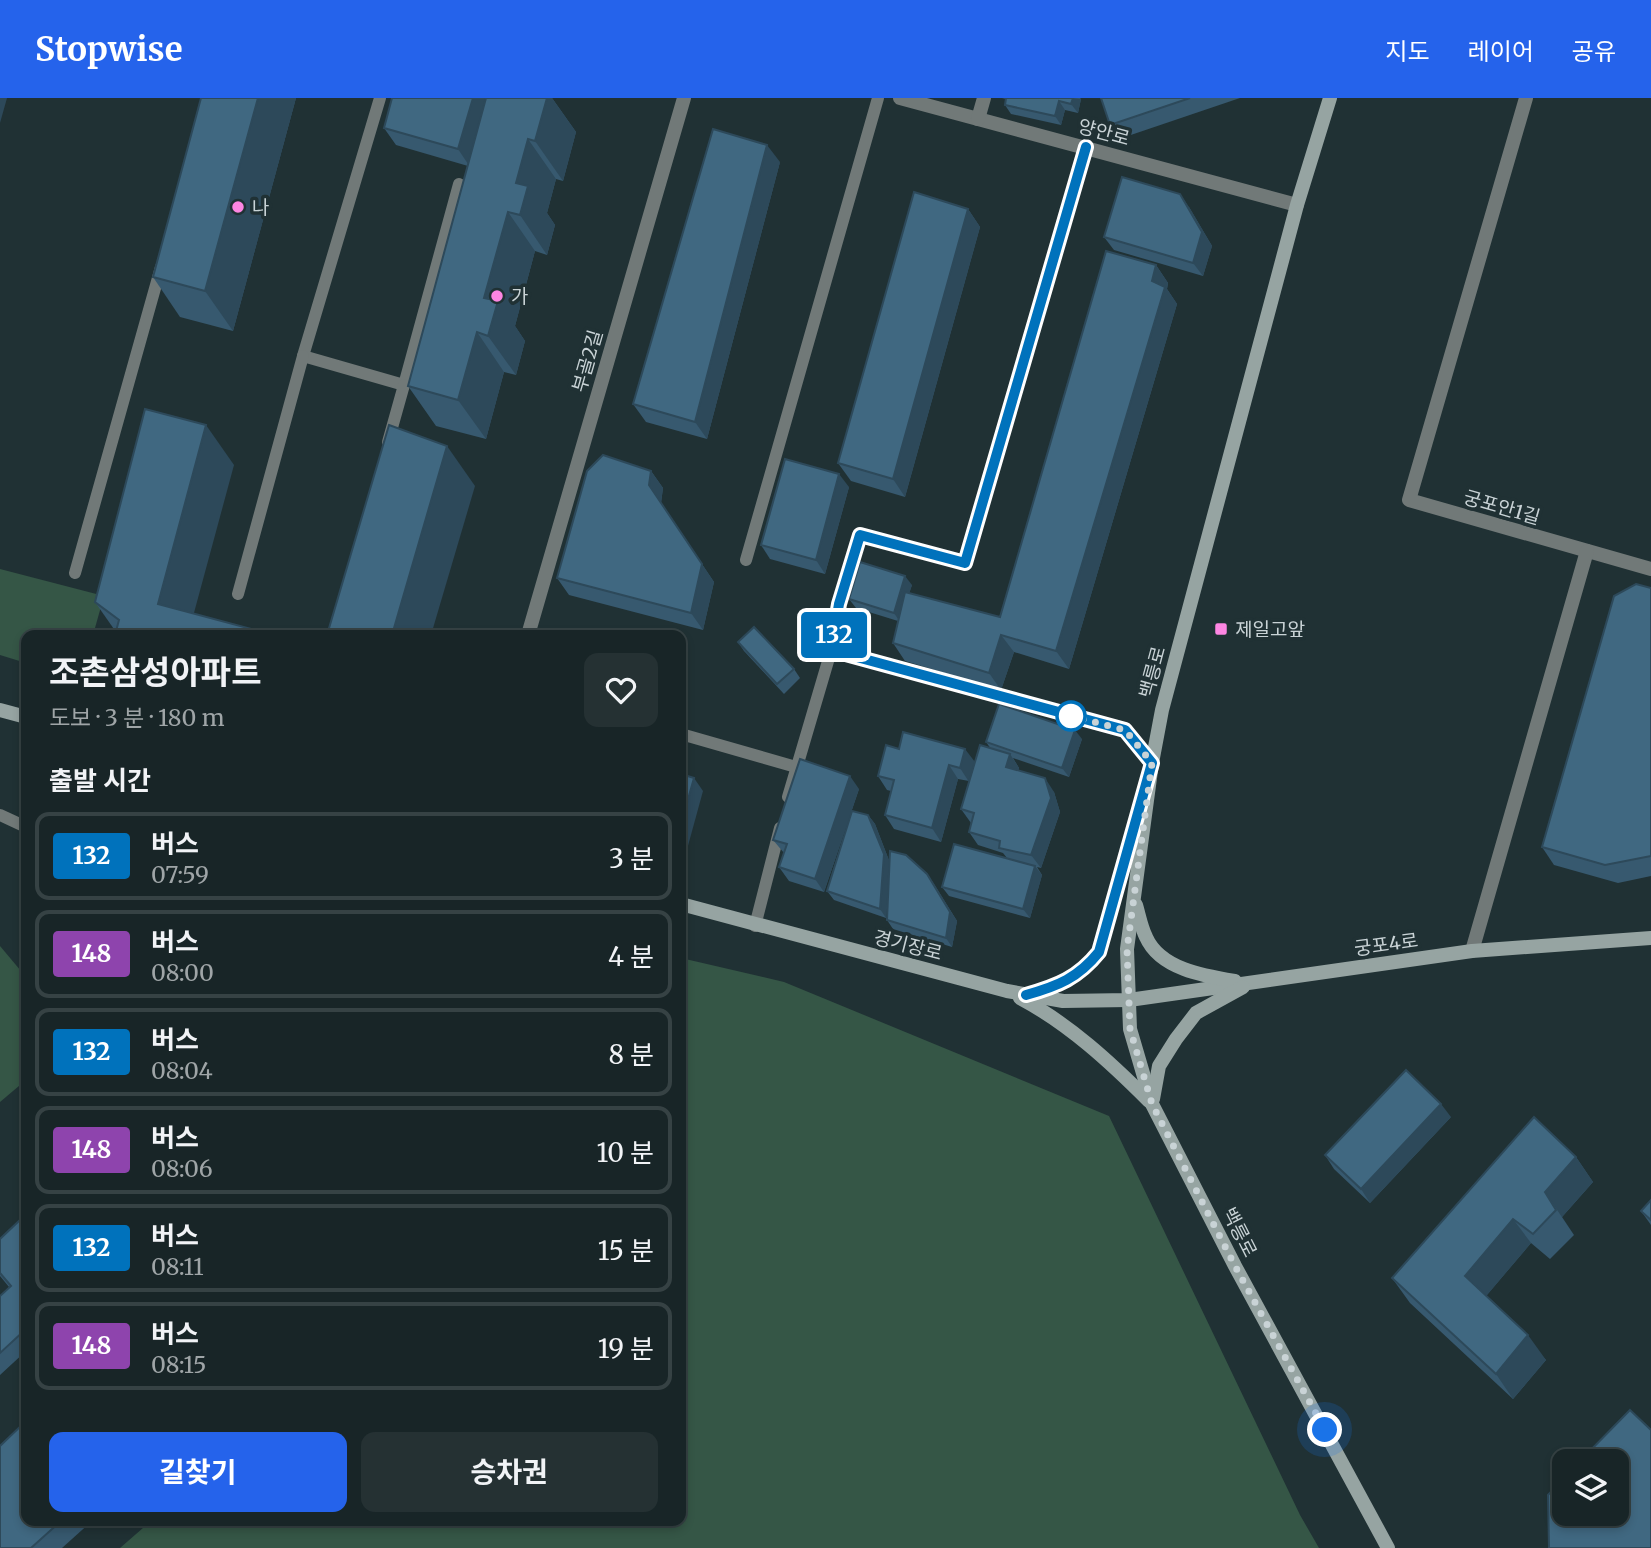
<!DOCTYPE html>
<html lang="ko">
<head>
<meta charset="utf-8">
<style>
  body { margin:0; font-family:Merriweather,"Noto Sans KR",serif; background:#253133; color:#f1f3f6; height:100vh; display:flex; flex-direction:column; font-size:26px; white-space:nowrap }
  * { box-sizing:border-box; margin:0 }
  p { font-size:23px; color:#9fa5a7 }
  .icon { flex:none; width:38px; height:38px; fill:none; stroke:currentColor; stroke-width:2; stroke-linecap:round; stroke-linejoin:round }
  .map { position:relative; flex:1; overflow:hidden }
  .sheet { position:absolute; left:21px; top:532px; width:665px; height:896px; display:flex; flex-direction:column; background:#182527; border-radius:14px; box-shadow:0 4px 10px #0003,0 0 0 2px #364244 }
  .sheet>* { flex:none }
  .badge { padding:0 14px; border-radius:5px; font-size:24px; line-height:46px }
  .tools { position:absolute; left:1552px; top:1351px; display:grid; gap:14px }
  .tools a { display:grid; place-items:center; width:77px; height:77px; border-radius:14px; background:#182527; box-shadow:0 4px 10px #0003,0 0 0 2px #364244; font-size:35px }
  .you { position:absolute; width:35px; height:35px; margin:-18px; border:5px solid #fff; border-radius:50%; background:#1a73e8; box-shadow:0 0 0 10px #1a73e833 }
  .map>.badge { position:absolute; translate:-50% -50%; box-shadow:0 0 0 4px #fff }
  h2 { padding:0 28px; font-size:26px; line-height:63px }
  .round { display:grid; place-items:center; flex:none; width:74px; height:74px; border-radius:14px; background:#253133 }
  .summary { display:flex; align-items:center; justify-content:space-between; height:119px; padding:0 28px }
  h1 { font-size:33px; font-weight:700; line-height:52px }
  .action { display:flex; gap:14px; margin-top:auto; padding:14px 28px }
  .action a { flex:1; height:80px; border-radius:14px; background:#2563eb; color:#fff; font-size:28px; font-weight:700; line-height:80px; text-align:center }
  .action a+a { background:#253133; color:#f1f3f6 }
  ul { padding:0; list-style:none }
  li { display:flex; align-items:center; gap:21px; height:88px; margin:0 14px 10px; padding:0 14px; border:4px solid #364244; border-radius:14px }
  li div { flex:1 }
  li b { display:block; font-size:26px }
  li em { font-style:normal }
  li .badge { min-width:77px; font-weight:700; text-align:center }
  header { display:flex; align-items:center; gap:42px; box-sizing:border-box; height:98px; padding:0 35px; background:#2563eb; color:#fff }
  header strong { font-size:33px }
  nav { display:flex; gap:38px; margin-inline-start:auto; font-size:24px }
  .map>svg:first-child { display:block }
  .green { fill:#355646 }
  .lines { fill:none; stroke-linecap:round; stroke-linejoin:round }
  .lane { stroke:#717978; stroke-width:12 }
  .street { stroke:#717978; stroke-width:14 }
  .secondary { stroke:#96a4a2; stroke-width:14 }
  .wall { fill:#37596f }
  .shaded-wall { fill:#2d495a }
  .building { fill:#406881; stroke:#2d495a; stroke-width:2 }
  .line-casing { stroke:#fff; stroke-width:16 }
  .line { stroke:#0072bc; stroke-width:10 }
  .walk { stroke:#c9d3d6; stroke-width:7; stroke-dasharray:0 12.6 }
  .poi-dot { fill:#fd86e2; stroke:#203134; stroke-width:2.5 }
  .stop-dot { fill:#fff; stroke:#0072bc; stroke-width:3.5 }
  .labels { text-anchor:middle; stroke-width:7; stroke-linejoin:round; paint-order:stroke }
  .street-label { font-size:19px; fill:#c9d3d6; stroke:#203134 }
  .poi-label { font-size:19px; fill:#c9d3d6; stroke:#203134; text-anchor:start }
</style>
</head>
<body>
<header>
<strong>Stopwise</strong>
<nav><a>지도</a><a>레이어</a><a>공유</a></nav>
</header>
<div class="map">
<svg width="1651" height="1450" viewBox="0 0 1651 1450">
  <rect width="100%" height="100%" fill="#203134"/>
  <g class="green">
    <path d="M 0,471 L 104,498 L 93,537 L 26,537 L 26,565 L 0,557 Z"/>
    <path d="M 0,848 L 26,879 L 26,982 L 0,1004 Z"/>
    <path d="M 681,860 L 784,884 L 1109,1018 L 1300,1417 L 1319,1450 L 120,1450 L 151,1423 L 681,1423 Z"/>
  </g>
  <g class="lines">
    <g class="lane">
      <path d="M 380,0 L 303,258 L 404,287 L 459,86"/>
      <path d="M 388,344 L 404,287"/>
      <path d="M 746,462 L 878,0"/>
      <path d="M 75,475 L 161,169"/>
      <path d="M 238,496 L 303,258"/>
      <path d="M 831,553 L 839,506 L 860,437 L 966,465 L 1086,49"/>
      <path d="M 681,636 L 796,669"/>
      <path d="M 788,699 L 831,553 L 1125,632 L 1152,665"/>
      <path d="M 0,717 L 26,729"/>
      <path d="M 755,828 L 780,730"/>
    </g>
    <g class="street">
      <path d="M 900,0 L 1297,107"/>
      <path d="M 1526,0 L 1409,402 L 1651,471"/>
      <path d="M 978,21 L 984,0"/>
      <path d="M 528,537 L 684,0"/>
      <path d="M 1472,853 L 1587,453"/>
    </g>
    <g class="secondary">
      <path d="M 1330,0 L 1297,107 L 1162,612 L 1152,665 L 1127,851 L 1130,931 L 1152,1006 L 1235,1168 L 1388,1450"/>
      <path d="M 0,612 L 26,619"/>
      <path d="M 681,806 L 1007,893 L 1063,903 L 1129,902 L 1472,853 L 1651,840"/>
      <path d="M 1136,807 C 1139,817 1141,829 1146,839 C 1160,871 1204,878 1235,883"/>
      <path d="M 1031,895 C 1061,887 1079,878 1099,854 L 1138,717"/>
      <path d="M 1020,900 C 1069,926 1110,964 1149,1003"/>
      <path d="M 1153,1001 L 1159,968 L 1176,941 L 1196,915 L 1243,889"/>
    </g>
  </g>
  <g class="wall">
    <path d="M 201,0 L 296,0 L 233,233 L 180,219 L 153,179 Z"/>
    <path d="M 392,0 L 552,0 L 576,34 L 563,83 L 556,81 L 547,115 L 555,127 L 547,157 L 535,153 L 515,228 L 525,243 L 516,277 L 504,274 L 486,341 L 436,328 L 408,288 L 468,68 L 396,47 L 384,30 Z"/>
    <path d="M 1002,0 L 1080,0 L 1081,1 L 1078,15 L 1065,12 L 1061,27 L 1011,16 L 1005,7 L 1006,1 Z"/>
    <path d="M 1101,0 L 1240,0 L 1119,41 L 1110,27 Z"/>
    <path d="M 780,64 L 707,341 L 646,324 L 633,306 Z"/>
    <path d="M 1189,109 L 1212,148 L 1203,178 L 1114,152 L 1104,139 Z"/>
    <path d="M 968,111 L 980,129 L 905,399 L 851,383 L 838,365 Z"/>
    <path d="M 1156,167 L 1168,185 L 1167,191 L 1177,206 L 1069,571 L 1014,554 L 1001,592 L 905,563 L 893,545 L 898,523 L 856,510 L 849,501 L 912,487 L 909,495 L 1000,519 Z"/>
    <path d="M 234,367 L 116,534 L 95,504 Z"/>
    <path d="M 651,373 L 663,390 L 661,405 L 714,484 L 703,532 L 569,497 L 557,480 Z"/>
    <path d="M 849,389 L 825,476 L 770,461 L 761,447 Z"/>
    <path d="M 1651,490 L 1651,778 L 1618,785 L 1554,767 L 1542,749 Z"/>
    <path d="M 738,544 L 794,571 L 800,580 L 784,596 L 744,553 Z"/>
    <path d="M 1082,641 L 1069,679 L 1013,660 L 1019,670 L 1018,673 L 1054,694 L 1060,714 L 1041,770 L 1037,769 L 1042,777 L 1030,820 L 949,798 L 942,789 L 1007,760 L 1003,755 L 978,747 L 969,734 L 971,725 L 961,711 L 969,683 L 958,681 L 941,744 L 894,731 L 885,717 L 891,693 L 887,692 L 878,678 L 899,651 L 975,664 L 991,651 L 986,644 Z"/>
    <path d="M 859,691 L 824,794 L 789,783 L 779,769 L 784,755 L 773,742 Z"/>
    <path d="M 868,717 L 875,726 L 890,765 L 927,776 L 934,786 L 957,823 L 952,849 L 893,831 L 887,822 L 889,784 L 886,820 L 834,802 L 827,793 Z"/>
    <path d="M 1451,1019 L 1370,1105 L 1334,1071 L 1325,1057 Z"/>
    <path d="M 1576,1059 L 1593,1084 L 1562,1119 L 1574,1137 L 1550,1161 L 1531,1145 L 1486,1198 L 1546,1262 L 1513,1301 L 1410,1205 L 1392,1180 Z"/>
    <path d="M 1651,1102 L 1651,1127 L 1641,1113 Z"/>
    <path d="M 26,1128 L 26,1253 L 0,1277 L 0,1198 L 9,1189 L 0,1178 L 0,1141 Z"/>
    <path d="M 26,1423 L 92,1423 L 62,1450 L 0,1450 Z"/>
  </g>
  <g class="shaded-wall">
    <path d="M 0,0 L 7,0 L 0,25 Z"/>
    <path d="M 258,0 L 296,0 L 233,233 L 205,193 Z"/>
    <path d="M 473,0 L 490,0 L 470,69 L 458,51 Z"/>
    <path d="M 547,0 L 552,0 L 576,34 L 563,83 L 535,43 Z"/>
    <path d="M 1073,0 L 1081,1 L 1078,15 L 1071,6 Z"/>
    <path d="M 1059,3 L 1065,12 L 1061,27 L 1055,18 Z"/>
    <path d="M 528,41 L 556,81 L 547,115 L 555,127 L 547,157 L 520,117 L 516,85 Z"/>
    <path d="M 767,47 L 780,64 L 707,341 L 695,324 Z"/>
    <path d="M 1180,96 L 1189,109 L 1212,148 L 1203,178 L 1193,165 Z"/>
    <path d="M 968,111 L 980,129 L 905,399 L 893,381 Z"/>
    <path d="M 508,114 L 535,153 L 515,228 L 525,243 L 516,277 L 488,238 L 484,200 Z"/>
    <path d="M 1156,167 L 1168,185 L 1167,191 L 1177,206 L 1069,571 L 1056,553 Z"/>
    <path d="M 477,234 L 504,274 L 486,341 L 458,302 Z"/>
    <path d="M 206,327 L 234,367 L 188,537 L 158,506 Z"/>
    <path d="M 447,348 L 475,388 L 431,537 L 392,537 Z"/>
    <path d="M 651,373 L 663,390 L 661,405 L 714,484 L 703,532 L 691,515 L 649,387 Z"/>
    <path d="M 839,376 L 849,389 L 825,476 L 816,462 Z"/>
    <path d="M 905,478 L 912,487 L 900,524 L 894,515 Z"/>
    <path d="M 1001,537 L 1014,554 L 1001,592 L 989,575 Z"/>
    <path d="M 1075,632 L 1082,641 L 1069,679 L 1062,670 Z"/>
    <path d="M 965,651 L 975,664 L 969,684 L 960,670 Z"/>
    <path d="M 1010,656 L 1019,670 L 1015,683 L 1006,669 Z"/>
    <path d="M 949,667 L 958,681 L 941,744 L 932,730 Z"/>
    <path d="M 850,678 L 859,691 L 824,794 L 815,781 Z"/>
    <path d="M 694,680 L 703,693 L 683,766 L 681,763 L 681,726 Z"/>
    <path d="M 1045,680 L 1054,694 L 1060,714 L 1041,770 L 1031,757 Z"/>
    <path d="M 868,717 L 875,726 L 890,765 L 886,820 L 880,811 Z"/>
    <path d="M 1035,768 L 1042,777 L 1030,820 L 1023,811 Z"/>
    <path d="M 927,776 L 957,823 L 952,849 L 946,840 Z"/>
    <path d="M 1441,1006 L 1451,1019 L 1370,1105 L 1361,1091 Z"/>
    <path d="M 1576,1059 L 1593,1084 L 1562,1119 L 1574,1137 L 1545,1094 Z"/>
    <path d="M 1513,1121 L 1531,1145 L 1482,1203 L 1465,1178 Z"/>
    <path d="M 1528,1237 L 1546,1262 L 1513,1301 L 1496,1276 Z"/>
  </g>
  <g class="building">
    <path d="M 201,0 L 258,0 L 205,193 L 153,179 Z"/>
    <path d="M 392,0 L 473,0 L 458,51 L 384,30 Z"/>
    <path d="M 486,0 L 547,0 L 535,43 L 528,41 L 516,85 L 528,88 L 520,117 L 508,114 L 484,200 L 498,203 L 488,238 L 477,234 L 458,302 L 408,288 Z"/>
    <path d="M 1006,0 L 1073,0 L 1071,6 L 1059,3 L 1055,18 L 1005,7 Z"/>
    <path d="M 1101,0 L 1190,0 L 1110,27 Z"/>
    <path d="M 713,31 L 767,47 L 695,324 L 633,306 Z"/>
    <path d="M 1122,79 L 1180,96 L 1202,134 L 1193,165 L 1104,139 Z"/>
    <path d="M 914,94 L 968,111 L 893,381 L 838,365 Z"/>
    <path d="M 1106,153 L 1156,167 L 1152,183 L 1165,189 L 1056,553 L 1001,537 L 989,575 L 893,545 L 905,494 L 1000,519 Z"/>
    <path d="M 145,311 L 206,327 L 158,506 L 274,537 L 115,537 L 119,522 L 95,504 Z"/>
    <path d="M 389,327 L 447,348 L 392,537 L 327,537 Z"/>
    <path d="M 603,357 L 651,373 L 649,387 L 702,466 L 691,515 L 557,480 L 587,373 Z"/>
    <path d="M 785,361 L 839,376 L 816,462 L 761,447 Z"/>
    <path d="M 860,464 L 905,478 L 894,515 L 849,501 Z"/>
    <path d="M 1636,486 L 1651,490 L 1651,758 L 1605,767 L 1542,749 L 1614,498 Z"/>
    <path d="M 754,529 L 794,571 L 777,586 L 738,544 Z"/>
    <path d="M 999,606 L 1075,632 L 1062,670 L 986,644 Z"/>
    <path d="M 903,634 L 965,651 L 960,670 L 949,667 L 932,730 L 885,717 L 894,682 L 878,678 L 886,647 L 899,651 Z"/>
    <path d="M 980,647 L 1010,656 L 1006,669 L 1045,680 L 1051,700 L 1031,757 L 999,750 L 1000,743 L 969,734 L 974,715 L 961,711 Z"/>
    <path d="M 800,661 L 850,678 L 815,781 L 779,769 L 787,746 L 773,742 Z"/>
    <path d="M 681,676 L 694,680 L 681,726 Z"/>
    <path d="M 852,713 L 868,717 L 884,756 L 880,811 L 827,793 Z"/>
    <path d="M 954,746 L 1035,768 L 1023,811 L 942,789 Z"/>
    <path d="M 890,753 L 906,757 L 927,776 L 950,814 L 946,840 L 887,822 Z"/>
    <path d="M 1406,972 L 1441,1006 L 1361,1091 L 1325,1057 Z"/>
    <path d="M 1534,1019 L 1576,1059 L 1545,1094 L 1556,1112 L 1533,1136 L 1513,1121 L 1465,1178 L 1528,1237 L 1496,1276 L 1392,1180 Z"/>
    <path d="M 1651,1102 L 1651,1122 L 1641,1113 Z"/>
    <path d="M 20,1122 L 26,1128 L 26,1231 L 0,1255 L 0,1198 L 11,1188 L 0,1175 L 0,1141 Z"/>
    <path d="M 1630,1312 L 1651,1332 L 1651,1450 L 1549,1450 L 1548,1397 L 1564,1380 L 1564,1416 L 1617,1416 L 1617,1363 L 1580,1363 Z"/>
    <path d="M 26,1323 L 26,1423 L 61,1423 L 31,1450 L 0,1450 L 0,1348 Z"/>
  </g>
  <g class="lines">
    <defs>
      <path id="line" d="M 1026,897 C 1058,888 1078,880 1099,854 L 1152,665 L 1125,632 L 831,552 L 839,506 L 860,437 L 965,465 L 1086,49"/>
    </defs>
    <use href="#line" class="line-casing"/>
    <use href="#line" class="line"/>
    <path class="walk" d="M 1071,618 L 1125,632 L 1152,665 L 1127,851 L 1130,931 L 1152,1006 L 1235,1168 L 1325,1332"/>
  </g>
  <g class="poi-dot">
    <circle cx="238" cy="109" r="7"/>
    <circle cx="497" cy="198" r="7"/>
    <rect x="1214" y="524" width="14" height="14" rx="3.5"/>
  </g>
  <circle class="stop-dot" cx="1071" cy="618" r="14"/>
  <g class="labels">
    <g class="street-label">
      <text transform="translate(1104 34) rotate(15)" y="7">양안로</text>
      <text transform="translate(587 263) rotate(-74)" y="7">부골2길</text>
      <text transform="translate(1502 409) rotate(16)" y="7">궁포안1길</text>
      <text transform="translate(1152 574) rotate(-75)" y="7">백릉로</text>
      <text transform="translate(1386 846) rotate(-8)" y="7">궁포4로</text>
      <text transform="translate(908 847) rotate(14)" y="7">경기장로</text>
      <text transform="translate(1240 1134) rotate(63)" y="7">백릉로</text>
    </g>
    <g class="poi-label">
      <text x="252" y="116">나</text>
      <text x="511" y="205">가</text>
      <text x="1235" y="538">제일고앞</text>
    </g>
  </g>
</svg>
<div class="tools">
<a><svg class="icon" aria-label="layers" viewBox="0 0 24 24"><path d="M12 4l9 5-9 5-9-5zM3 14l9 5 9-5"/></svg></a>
</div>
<div class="you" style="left:1325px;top:1332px"></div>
<b class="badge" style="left:834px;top:537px;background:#0072bc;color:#fff">132</b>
<section class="sheet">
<div class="summary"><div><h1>조촌삼성아파트</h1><p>도보 · 3 분 · 180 m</p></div><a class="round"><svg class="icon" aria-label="heart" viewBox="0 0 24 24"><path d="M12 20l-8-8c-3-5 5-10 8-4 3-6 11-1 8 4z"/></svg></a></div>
<h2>출발 시간</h2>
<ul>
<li><span class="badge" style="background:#0072bc;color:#fff">132</span><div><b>버스</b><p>07:59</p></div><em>3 분</em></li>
<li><span class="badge" style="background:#8e44ad;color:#fff">148</span><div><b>버스</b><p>08:00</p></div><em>4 분</em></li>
<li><span class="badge" style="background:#0072bc;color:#fff">132</span><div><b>버스</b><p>08:04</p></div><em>8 분</em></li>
<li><span class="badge" style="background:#8e44ad;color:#fff">148</span><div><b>버스</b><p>08:06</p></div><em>10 분</em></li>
<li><span class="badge" style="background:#0072bc;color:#fff">132</span><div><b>버스</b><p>08:11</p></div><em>15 분</em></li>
<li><span class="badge" style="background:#8e44ad;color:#fff">148</span><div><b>버스</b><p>08:15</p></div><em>19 분</em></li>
</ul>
<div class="action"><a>길찾기</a><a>승차권</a></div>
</section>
</div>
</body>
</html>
